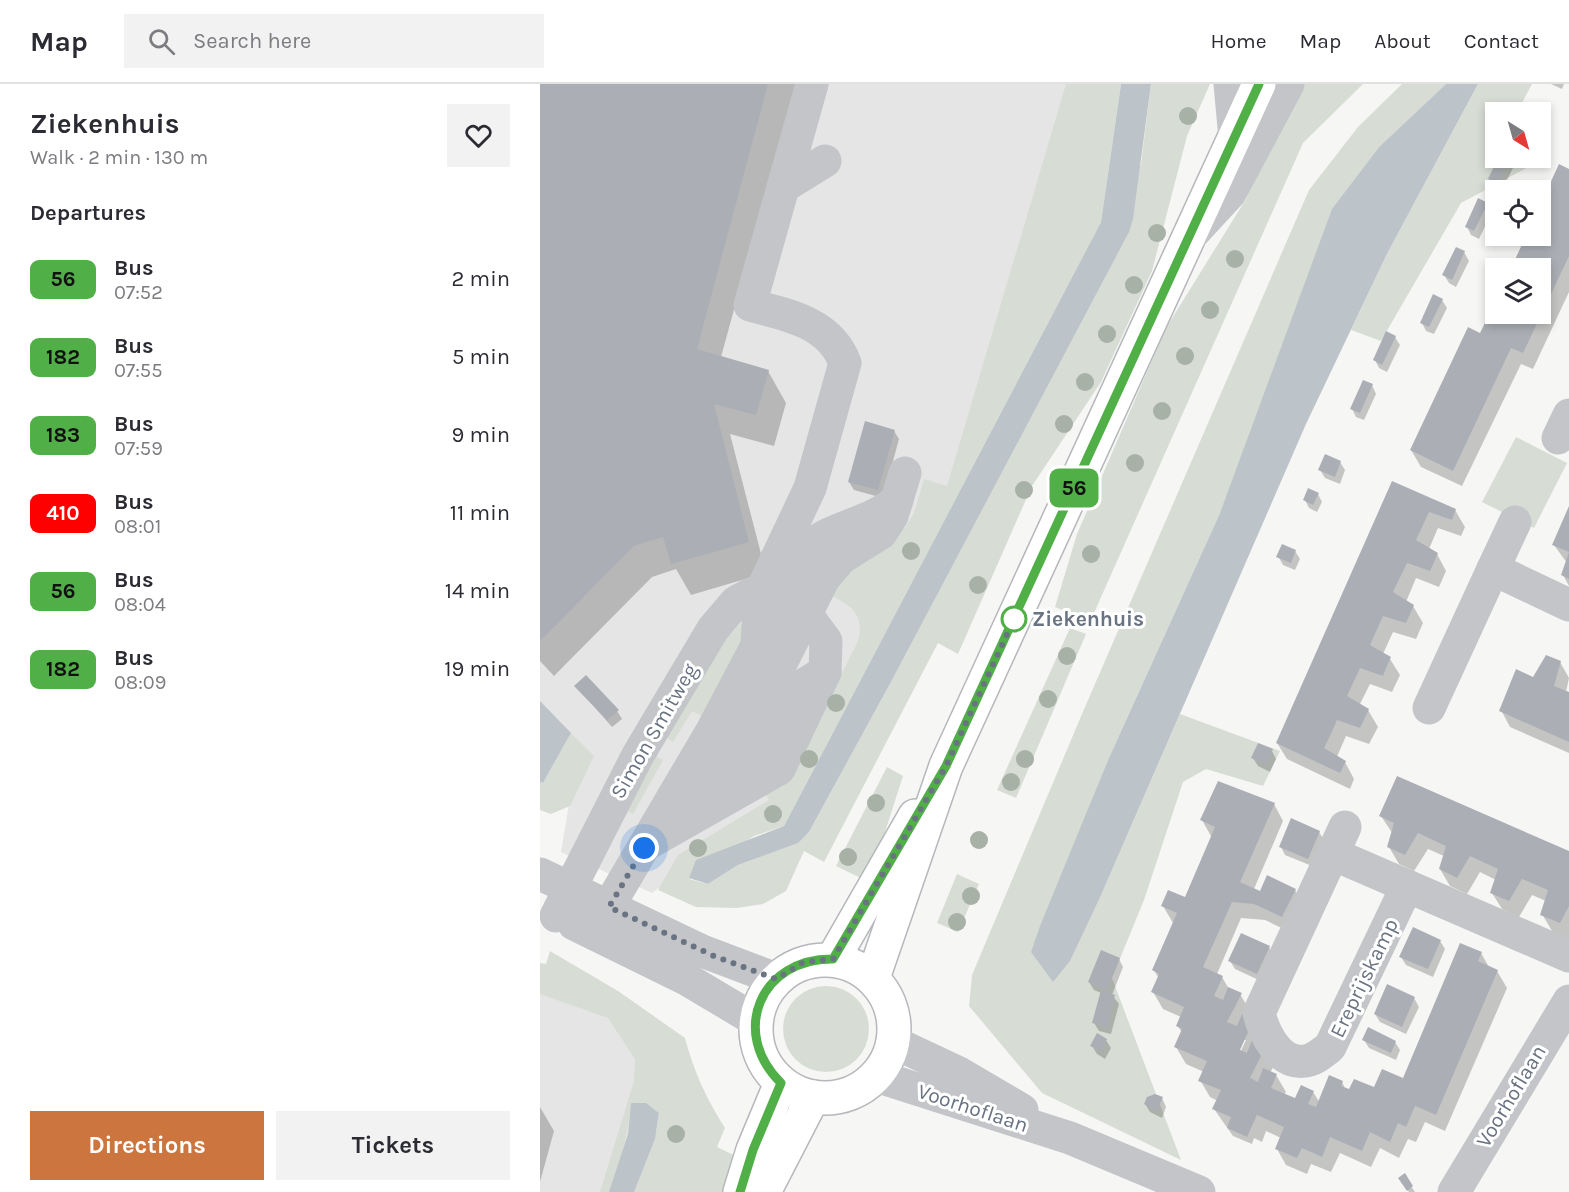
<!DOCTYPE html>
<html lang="en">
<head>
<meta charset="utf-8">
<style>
  body { margin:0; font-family:Karla,sans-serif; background:#f2f2f3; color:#2b2b33; height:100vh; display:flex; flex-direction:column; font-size:22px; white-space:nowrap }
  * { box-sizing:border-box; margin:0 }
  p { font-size:20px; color:#7c7c81 }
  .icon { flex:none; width:33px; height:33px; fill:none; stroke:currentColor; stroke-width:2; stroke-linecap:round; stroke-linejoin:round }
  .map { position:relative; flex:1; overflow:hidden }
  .side { display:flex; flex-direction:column; background:#fff; width:540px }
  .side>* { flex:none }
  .badge { padding:0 12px; border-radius:9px; font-size:21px; line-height:39px }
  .needle { width:39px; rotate:143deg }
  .buttons { position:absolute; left:945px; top:18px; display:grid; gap:12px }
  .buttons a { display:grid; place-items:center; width:66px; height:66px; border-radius:0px; background:#fff; box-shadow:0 3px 9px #0003; font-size:30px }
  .you { position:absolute; width:30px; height:30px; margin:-15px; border:4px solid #fff; border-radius:50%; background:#1a73e8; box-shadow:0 0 0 9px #1a73e833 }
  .map>.badge { position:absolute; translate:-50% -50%; box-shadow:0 0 0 3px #fff }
  h2 { padding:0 30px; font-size:22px; line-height:54px }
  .round { display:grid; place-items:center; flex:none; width:63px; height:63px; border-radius:0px; background:#f2f2f3 }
  .overview { display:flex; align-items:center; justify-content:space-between; height:102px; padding:0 30px }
  h1 { font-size:28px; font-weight:700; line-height:45px }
  .action { display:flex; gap:12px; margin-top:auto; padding:12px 30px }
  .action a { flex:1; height:69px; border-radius:0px; background:#cc753e; color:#fff; font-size:24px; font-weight:700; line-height:69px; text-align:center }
  .action a+a { background:#f2f2f3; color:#2b2b33 }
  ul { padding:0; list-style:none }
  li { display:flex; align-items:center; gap:18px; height:78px; padding:0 30px }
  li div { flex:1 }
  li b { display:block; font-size:22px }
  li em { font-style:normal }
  li .badge { min-width:66px; font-weight:700; text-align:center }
  header { display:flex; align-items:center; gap:36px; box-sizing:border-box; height:84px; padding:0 30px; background:#fff; border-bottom:2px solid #e1e1e2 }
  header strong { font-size:28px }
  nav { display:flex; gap:33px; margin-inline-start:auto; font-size:21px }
  .search { width:420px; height:54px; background:#f2f2f3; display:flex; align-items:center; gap:15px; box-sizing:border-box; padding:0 21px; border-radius:0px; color:#7c7c81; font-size:22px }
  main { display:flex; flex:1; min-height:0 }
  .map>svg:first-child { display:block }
  .built { fill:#e4e5e4 }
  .green { fill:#d7ddd5 }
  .water { fill:#bdc4c9 }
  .shadow { fill:#0003; fill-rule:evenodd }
  .building { fill:#abafb5 }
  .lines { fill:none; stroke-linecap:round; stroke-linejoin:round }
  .major-casing { stroke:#b4b7bb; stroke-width:36 }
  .minor { stroke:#c3c5c8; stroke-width:33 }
  .major { stroke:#fff; stroke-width:33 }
  .tree { fill:#a8b1a6 }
  .line-casing { stroke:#fff; stroke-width:14 }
  .line { stroke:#50af46; stroke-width:9 }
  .walk { stroke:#697381; stroke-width:6; stroke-dasharray:0 10.8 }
  .stop-dot { fill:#fff; stroke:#50af46; stroke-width:3 }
  .labels { text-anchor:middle; stroke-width:6; stroke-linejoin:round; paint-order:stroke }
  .stop-label { font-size:21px; font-weight:bold; fill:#697381; stroke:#fff; text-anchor:start }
  .street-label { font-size:21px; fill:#697381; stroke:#fff }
</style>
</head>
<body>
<header>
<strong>Map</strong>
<div class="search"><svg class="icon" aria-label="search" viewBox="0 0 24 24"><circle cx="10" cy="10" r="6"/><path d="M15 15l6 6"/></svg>Search here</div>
<nav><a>Home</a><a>Map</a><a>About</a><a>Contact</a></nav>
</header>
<main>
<section class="side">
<div class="overview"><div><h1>Ziekenhuis</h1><p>Walk · 2 min · 130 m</p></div><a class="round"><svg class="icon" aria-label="heart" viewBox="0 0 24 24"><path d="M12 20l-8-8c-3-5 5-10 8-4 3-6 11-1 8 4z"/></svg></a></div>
<h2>Departures</h2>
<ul>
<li><span class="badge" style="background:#50af46;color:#111">56</span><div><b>Bus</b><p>07:52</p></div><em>2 min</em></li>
<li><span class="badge" style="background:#50af46;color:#111">182</span><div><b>Bus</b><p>07:55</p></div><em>5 min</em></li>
<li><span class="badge" style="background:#50af46;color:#111">183</span><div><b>Bus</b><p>07:59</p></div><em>9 min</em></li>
<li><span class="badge" style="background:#f00;color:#fff">410</span><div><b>Bus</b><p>08:01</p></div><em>11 min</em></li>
<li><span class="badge" style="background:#50af46;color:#111">56</span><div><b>Bus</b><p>08:04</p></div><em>14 min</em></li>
<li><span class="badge" style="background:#50af46;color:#111">182</span><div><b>Bus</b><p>08:09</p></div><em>19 min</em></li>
</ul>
<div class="action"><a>Directions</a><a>Tickets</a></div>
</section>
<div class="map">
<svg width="1029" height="1108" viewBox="0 0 1029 1108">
  <rect width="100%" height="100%" fill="#f6f6f4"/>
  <g class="built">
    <path d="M 0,0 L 560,0 L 541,151 L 251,705 L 112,809 L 21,768 L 38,666 L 0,627 Z"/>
    <path d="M 0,885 L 100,938 L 124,1108 L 0,1108 Z"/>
  </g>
  <g class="green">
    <path d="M 526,0 L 581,0 L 561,138 L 244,742 L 214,752 L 149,795 L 168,800 L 198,781 L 257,759 L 269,748 L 351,598 L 504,307 L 601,80 L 611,0 L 670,0 L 647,52 L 612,187 L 561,298 L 492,402 L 418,570 L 398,559 L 284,778 L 264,767 L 246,807 L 223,820 L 197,824 L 156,823 L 118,806 L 138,771 L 229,716 L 222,705 L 259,675 L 318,557 C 325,529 310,521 288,510 L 295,493 L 365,444 L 374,429 L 384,395 L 407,402 Z"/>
    <path d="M 757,0 L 823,0 L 763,59 L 550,538 L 515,523 L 537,450 L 626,244 L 706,115 Z"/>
    <path d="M 862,0 L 906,0 L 840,62 L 680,429 L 568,676 L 491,868 L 562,809 L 640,630 L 740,667 L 723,702 L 666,685 L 643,698 L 604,816 L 572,894 L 641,1076 L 502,1009 L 429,922 L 432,891 L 542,630 L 769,106 L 818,43 Z"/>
    <path d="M 938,0 L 992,0 L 977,28 L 956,28 L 956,74 L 1000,74 L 1001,67 L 1005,74 L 921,119 L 841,257 L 811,246 L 847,170 Z"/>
    <path d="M 976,353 L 1027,379 L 994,444 L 942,418 Z"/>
    <path d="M 206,534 L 210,536 L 170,636 L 152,627 L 133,658 L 121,650 L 161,581 Z"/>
    <path d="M 530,544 L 546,550 L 476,714 L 457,706 Z"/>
    <path d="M 31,649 L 54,672 L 30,722 L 11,730 L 0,726 L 0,698 L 3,699 Z"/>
    <path d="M 110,669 L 123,676 L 93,730 L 80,723 Z"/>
    <path d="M 347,683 L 363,692 L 329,798 L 296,782 Z"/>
    <path d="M 417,790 L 439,800 L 418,848 L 397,839 Z"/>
    <path d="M 10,867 L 78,907 L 145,954 C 154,988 166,1014 185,1044 L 177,1063 L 200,1074 L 188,1108 L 94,1108 L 115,1055 L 119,1029 L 105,1019 L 91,1019 C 88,1051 81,1079 69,1108 L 60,1108 L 94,997 L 95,975 L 68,934 L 0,910 L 0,879 L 6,880 Z"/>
    <circle cx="286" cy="945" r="43"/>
  </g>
  <g class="water">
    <path d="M 581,0 L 611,0 L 593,135 L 589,148 L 351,598 L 269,748 L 258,759 L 198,781 L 168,800 L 149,794 L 156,776 L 244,742 L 561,138 Z"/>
    <path d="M 906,0 L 938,0 L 847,170 L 766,340 L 562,809 L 530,877 L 513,898 L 491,868 L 500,842 L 568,676 L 680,429 L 792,125 L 840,62 Z"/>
    <path d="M 0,617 L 31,649 L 3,699 L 0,698 Z"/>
    <path d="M 91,1019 L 106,1019 L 119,1029 L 115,1055 L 94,1108 L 69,1108 L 88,1050 Z"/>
  </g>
  <g class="shadow">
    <path d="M 0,0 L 256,0 L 181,273 L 228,287 L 246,319 L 234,362 L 190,350 L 226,489 L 151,511 L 136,485 L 112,493 L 14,592 L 0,577 Z"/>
    <path d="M 1011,0 L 1024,0 L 1022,5 Z"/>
    <path d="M 960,74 L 971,74 L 975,80 L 962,106 L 954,103 L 950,95 Z"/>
    <path d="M 1029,87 L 1029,208 L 993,285 L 981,280 L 922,402 L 881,383 L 871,366 L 956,230 L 1000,230 L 1000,184 L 972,184 L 988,152 L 1000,152 Z"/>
    <path d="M 947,120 L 952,128 L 939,155 L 931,151 L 927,143 Z"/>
    <path d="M 924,168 L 929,177 L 916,203 L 909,199 L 904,191 Z"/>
    <path d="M 902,216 L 907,224 L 894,250 L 886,247 L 882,239 Z"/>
    <path d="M 855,253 L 860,261 L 847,288 L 839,284 L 835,276 Z"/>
    <path d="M 832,301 L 836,310 L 824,336 L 816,333 L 812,325 Z"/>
    <path d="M 354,347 L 359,355 L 343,414 L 314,406 L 309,398 Z"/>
    <path d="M 800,378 L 805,386 L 800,400 L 785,394 L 780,386 Z"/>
    <path d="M 853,399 L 915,426 L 925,443 L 921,452 L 898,444 L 889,465 L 897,470 L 906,487 L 899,503 L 876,494 L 866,518 L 873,522 L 883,539 L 876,555 L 853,548 L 843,570 L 850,575 L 860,591 L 852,608 L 830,600 L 820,620 L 828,626 L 838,643 L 829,660 L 806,652 L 799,668 L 797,673 L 805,678 L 814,695 L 810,705 L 747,675 L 737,659 Z"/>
    <path d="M 778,410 L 782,418 L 777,428 L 769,424 L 765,416 Z"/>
    <path d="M 1029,426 L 1029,502 L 1023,491 L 1027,479 L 1014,461 Z"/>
    <path d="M 755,467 L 760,475 L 755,486 L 743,481 L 738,472 Z"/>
    <path d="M 1020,578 L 1029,594 L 1026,608 L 1029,610 L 1029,669 L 970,643 L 961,626 L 993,595 Z"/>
    <path d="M 36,602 L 77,627 L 82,635 L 72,643 Z"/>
    <path d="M 732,667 L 736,675 L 730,688 L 718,682 L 713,674 Z"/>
    <path d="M 734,720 L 743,737 L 714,805 L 725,810 L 755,806 L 759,814 L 752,849 L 725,836 L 701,834 L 677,890 L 682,893 L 689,905 L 700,910 L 710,927 L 735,980 L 730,989 L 736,991 L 746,1008 L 744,1011 L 756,1016 L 773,1008 L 780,1019 L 802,998 L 806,1006 L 835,1005 L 864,996 L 941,869 L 949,883 L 957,887 L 967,904 L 905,1047 L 885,1038 L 876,1058 L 868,1055 L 859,1074 L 840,1064 L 831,1083 L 800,1069 L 791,1088 L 771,1080 L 767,1090 L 746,1081 L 737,1065 L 741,1054 L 726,1047 L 722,1058 L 714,1054 L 712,1060 L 693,1052 L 674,1025 L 678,1017 L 670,1013 L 660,996 L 664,988 L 646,980 L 636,963 L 642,949 L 638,942 L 641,933 L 623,925 L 613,908 L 619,895 L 614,886 L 633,839 L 623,822 L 645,815 L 672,754 L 662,736 ZM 702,956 L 706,956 L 698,973 Z"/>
    <path d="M 841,732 L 1029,769 L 1029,855 L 1012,847 L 1002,830 L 1006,817 L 992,811 L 979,833 L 962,825 L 952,809 L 956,796 L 940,788 L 927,810 L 910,802 L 900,785 L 904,772 L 888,765 L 874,787 L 859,780 L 849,763 L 853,750 Z"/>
    <path d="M 779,748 L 784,756 L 772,782 L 745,771 L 741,763 Z"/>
    <path d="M 900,857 L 905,865 L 893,893 L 866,881 L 861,873 Z"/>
    <path d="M 729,863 L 733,871 L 721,897 L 695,885 L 690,877 Z"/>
    <path d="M 579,875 L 583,883 L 572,911 L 579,920 L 571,950 L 559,947 L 554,939 L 561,909 L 554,906 L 549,898 Z"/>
    <path d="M 874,914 L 879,923 L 866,950 L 840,938 L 835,930 Z"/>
    <path d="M 566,956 L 571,964 L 565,975 L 557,970 L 552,962 Z"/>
    <path d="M 824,956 L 855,958 L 860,966 L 856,976 L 829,964 Z"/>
    <path d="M 622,1014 L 626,1023 L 622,1034 L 610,1028 L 605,1020 Z"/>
    <path d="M 0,1023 L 14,1047 L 0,1098 Z"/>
    <path d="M 864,1092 L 875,1108 L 869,1108 L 865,1102 Z"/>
  </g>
  <g class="building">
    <path d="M 0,0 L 228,0 L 157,265 L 229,286 L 216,331 L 174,320 L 209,458 L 131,480 L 123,453 L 94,462 L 0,557 Z"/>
    <path d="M 958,74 L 970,74 L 958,99 L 948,95 Z"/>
    <path d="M 1019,80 L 1029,85 L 1029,172 L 983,269 L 971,264 L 913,387 L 870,366 L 928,243 L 940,249 L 956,216 L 956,230 L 1000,230 L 1000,184 L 971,184 L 986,152 L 1000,152 L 1000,121 Z"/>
    <path d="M 938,114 L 948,119 L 934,147 L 925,143 Z"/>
    <path d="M 916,163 L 925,167 L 912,196 L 902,191 Z"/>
    <path d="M 893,210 L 903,215 L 889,243 L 880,239 Z"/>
    <path d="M 846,247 L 856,252 L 842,281 L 833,276 Z"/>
    <path d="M 823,296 L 833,300 L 820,329 L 810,325 Z"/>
    <path d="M 325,337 L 355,346 L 338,406 L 308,398 Z"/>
    <path d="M 785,370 L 801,377 L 795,393 L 778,386 Z"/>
    <path d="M 852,397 L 916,425 L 912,436 L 889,428 L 876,456 L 898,469 L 890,487 L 867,479 L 853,508 L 874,521 L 866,539 L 843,532 L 830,561 L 851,573 L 846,584 L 843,592 L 820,584 L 807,612 L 829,625 L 820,644 L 797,636 L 790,652 L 784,664 L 806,677 L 800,689 L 736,659 Z"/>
    <path d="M 768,404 L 779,409 L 773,421 L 763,416 Z"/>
    <path d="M 1029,422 L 1029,495 L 1021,491 L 1029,468 L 1012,461 Z"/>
    <path d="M 742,460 L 756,466 L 751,479 L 736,473 Z"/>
    <path d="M 1006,571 L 1021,577 L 1014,602 L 1029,608 L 1029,658 L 959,627 L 976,585 L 993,593 Z"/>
    <path d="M 46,591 L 79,626 L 67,636 L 34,602 Z"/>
    <path d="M 718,659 L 733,665 L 726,681 L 711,674 Z"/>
    <path d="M 857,692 L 1029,767 L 1029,822 L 1020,839 L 1000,831 L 1008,806 L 982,795 L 969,817 L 950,809 L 958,785 L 930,772 L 917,794 L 899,785 L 906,762 L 878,749 L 865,771 L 847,763 L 854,739 L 839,732 Z"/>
    <path d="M 678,697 L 735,719 L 700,798 L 720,807 L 727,791 L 756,805 L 742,833 L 714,820 L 692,818 L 663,883 L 683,892 L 674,912 L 683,916 L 688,903 L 702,909 L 687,938 L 697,942 L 702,930 L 714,935 L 700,966 L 707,969 L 712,956 L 726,962 L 710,994 L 718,998 L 723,984 L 737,990 L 731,1004 L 755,1014 L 761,1001 L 774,1007 L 768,1020 L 776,1023 L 789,991 L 803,997 L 801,1002 L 809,1005 L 814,995 L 834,1003 L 842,985 L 863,994 L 920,859 L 942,868 L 938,877 L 958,886 L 896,1031 L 875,1022 L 866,1043 L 858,1039 L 850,1058 L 830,1048 L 822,1067 L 790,1053 L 782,1073 L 762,1064 L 757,1074 L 735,1065 L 744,1043 L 717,1031 L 707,1053 L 687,1044 L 691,1033 L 672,1025 L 681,1006 L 658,997 L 667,977 L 634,963 L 642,945 L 636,942 L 644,923 L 611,908 L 619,890 L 612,886 L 637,829 L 621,822 L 628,806 L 645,813 L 675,743 L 660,736 Z"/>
    <path d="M 751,734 L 780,747 L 768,775 L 739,763 Z"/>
    <path d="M 873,843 L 901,856 L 888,885 L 859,873 Z"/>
    <path d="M 701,849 L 730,862 L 717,890 L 688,877 Z"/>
    <path d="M 561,866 L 580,874 L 566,906 L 548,898 Z"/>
    <path d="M 847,900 L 875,913 L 862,943 L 834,930 Z"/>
    <path d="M 561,906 L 575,911 L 567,943 L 552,939 Z"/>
    <path d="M 828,943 L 856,957 L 851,969 L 822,956 Z"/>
    <path d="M 557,949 L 567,955 L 561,967 L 550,962 Z"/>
    <path d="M 615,1010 L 623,1013 L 617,1027 L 604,1020 L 607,1013 Z"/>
    <path d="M 865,1089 L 873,1102 L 867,1107 L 858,1094 Z"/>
  </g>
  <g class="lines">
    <defs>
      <g id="major">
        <path d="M 293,875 L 375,732"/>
        <circle cx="285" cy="945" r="69"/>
        <path d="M 333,894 L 406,682 L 719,0"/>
        <path d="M 200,1108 L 213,1066 L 241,999"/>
        <path d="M 224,1108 L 273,1013"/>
      </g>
    </defs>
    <use href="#major" class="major-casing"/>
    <g class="minor">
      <path d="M 690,0 L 695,54"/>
      <path d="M 243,103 L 285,77"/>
      <path d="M 654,148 L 690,109 L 748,0"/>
      <path d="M 1018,354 L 1029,331"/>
      <path d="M 953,485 L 975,438"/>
      <path d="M 217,560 L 220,510 L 270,404 L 305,279 C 290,238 247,231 210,221 L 272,0"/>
      <path d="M 193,610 L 238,585 L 284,494 L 301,474 L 341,449 L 352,432 L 365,389"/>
      <path d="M 889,624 L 953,485 L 1029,521"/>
      <path d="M 167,659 L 285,588"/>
      <path d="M 133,713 L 261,637"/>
      <path d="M 805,743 L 719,929 C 724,949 739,981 765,977 C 775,976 783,968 790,963 L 867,802"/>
      <path d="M 793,770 L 1029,872"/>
      <path d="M 0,790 L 162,867 L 236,895"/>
      <path d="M 16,832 L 98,671 L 173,545 L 196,518 L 209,511 L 220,510 L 266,530 L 286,557 L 285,588 L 239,685 L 107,760"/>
      <path d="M 34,840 L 148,896 L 215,936"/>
      <path d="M 53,849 L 173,645 L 269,463 C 294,441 331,440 357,416"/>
      <path d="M 353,958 L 419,989 L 482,1026"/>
      <path d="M 336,992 L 530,1054 L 659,1108"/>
      <path d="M 914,1108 L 1029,917"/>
    </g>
    <use href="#major" class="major"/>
  </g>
  <g class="tree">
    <circle cx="648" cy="32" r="9"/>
    <circle cx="617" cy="149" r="9"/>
    <circle cx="695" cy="175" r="9"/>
    <circle cx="594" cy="201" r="9"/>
    <circle cx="670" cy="226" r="9"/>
    <circle cx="567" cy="250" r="9"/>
    <circle cx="645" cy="272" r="9"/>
    <circle cx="545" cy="298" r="9"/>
    <circle cx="622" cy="327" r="9"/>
    <circle cx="524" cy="340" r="9"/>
    <circle cx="595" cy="379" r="9"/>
    <circle cx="484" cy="406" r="9"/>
    <circle cx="371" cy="467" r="9"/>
    <circle cx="551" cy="470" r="9"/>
    <circle cx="438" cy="501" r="9"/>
    <circle cx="527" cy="572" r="9"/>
    <circle cx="508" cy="615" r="9"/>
    <circle cx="296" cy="619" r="9"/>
    <circle cx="269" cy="675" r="9"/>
    <circle cx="485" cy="675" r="9"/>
    <circle cx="471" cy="698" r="9"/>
    <circle cx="336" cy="719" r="9"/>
    <circle cx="233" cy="730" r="9"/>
    <circle cx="439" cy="756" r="9"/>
    <circle cx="158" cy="764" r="9"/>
    <circle cx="308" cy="773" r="9"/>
    <circle cx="431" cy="812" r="9"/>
    <circle cx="417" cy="838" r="9"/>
    <circle cx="136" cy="1050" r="9"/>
  </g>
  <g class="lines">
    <defs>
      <path id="line" d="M 200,1108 L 213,1066 L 241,999 C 189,948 221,874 293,875 L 406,682 L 719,0"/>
    </defs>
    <use href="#line" class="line-casing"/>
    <use href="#line" class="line"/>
    <path class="walk" d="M 104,764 L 69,823 L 174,872 L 236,895 L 264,878 L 293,875 L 406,682 L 475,533 L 474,535"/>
  </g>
  <circle class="stop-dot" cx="474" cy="535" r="12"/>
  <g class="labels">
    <g class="stop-label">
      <text x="492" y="542">Ziekenhuis</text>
    </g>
    <g class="street-label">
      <text transform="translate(114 647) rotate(-60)" y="7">Simon Smitweg</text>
      <text transform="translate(824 894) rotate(-64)" y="7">Ereprijskamp</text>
      <text transform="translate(971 1012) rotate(-59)" y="7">Voorhoflaan</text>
      <text transform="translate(433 1024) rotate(18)" y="7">Voorhoflaan</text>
    </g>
  </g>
</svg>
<div class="buttons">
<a><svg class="needle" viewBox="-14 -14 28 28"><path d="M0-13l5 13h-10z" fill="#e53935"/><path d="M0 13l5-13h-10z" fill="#7c7c81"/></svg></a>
<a><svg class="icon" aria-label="locate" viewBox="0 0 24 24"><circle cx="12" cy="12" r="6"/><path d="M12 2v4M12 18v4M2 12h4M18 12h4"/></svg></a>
<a><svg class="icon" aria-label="layers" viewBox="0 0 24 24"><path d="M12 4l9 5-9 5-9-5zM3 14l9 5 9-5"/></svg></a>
</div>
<div class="you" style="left:104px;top:764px"></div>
<b class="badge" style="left:534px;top:404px;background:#50af46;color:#111">56</b>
</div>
</main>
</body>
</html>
